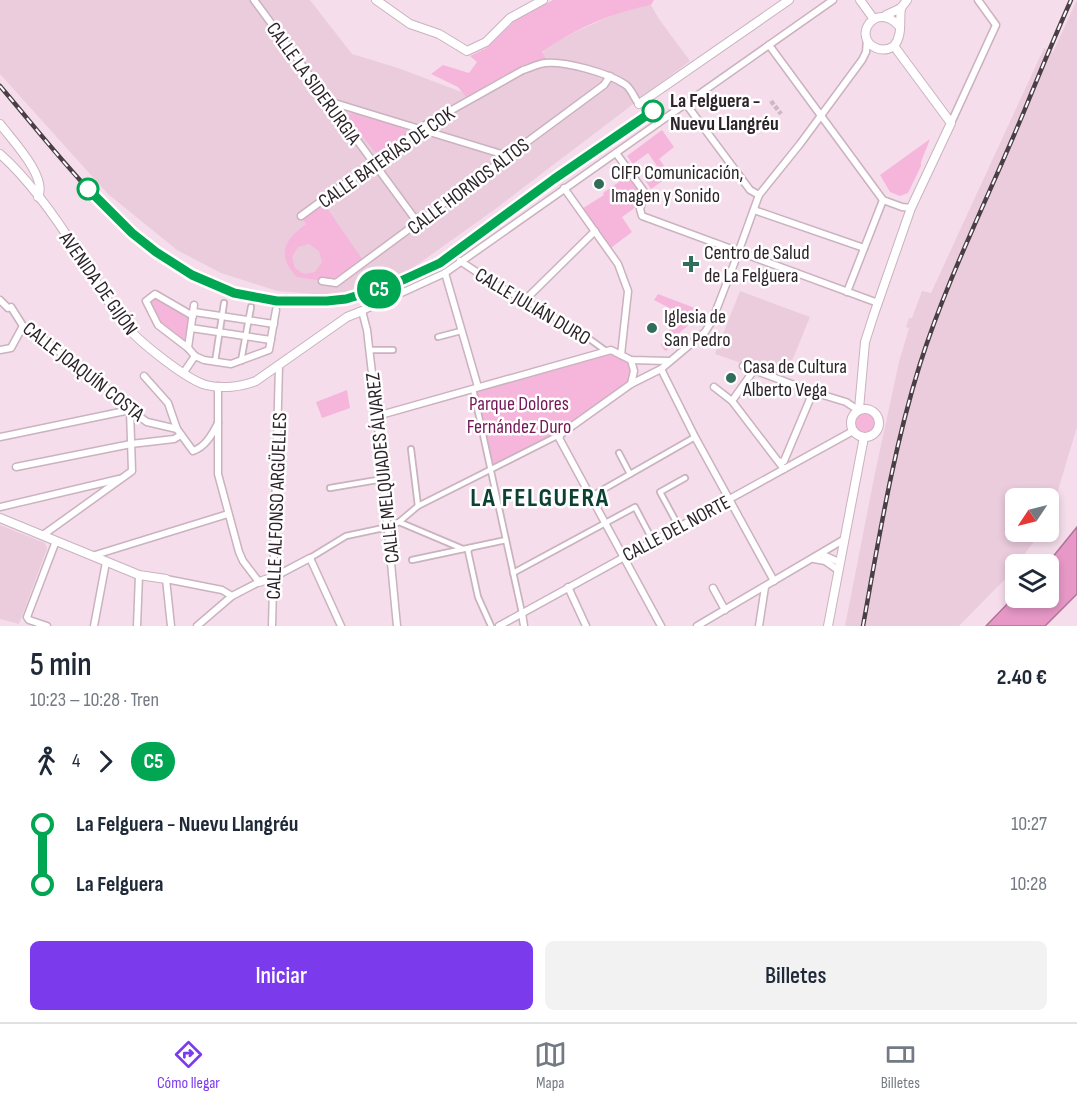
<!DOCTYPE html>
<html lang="es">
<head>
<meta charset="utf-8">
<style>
  body { margin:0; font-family:"Sofia Sans Condensed",sans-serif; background:#f2f2f3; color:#1f2937; height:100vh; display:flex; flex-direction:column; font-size:22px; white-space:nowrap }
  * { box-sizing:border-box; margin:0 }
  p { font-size:20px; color:#747a83 }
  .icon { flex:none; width:33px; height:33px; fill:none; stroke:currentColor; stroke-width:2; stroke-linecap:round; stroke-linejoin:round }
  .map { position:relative; height:626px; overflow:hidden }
  .details { display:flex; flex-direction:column; background:#fff; flex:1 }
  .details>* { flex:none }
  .badge { padding:0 12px; border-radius:20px; font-size:21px; line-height:39px }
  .needle { width:39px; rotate:235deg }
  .controls { position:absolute; left:1005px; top:488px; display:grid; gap:12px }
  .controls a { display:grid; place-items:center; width:54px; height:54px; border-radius:9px; background:#fff; box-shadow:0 3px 9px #0003; font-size:30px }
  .map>.badge { position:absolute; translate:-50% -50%; box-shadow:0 0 0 3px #fff }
  .legs { display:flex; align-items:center; gap:9px; height:66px; padding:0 30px; font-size:20px }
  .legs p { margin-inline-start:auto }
  .overview { display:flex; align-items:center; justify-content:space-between; height:102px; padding:0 30px }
  h1 { font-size:33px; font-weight:600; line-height:45px }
  .primary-button { display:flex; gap:12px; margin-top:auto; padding:12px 30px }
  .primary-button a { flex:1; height:69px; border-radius:9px; background:#7c3aed; color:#fff; font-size:24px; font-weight:600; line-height:69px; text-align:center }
  .primary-button a+a { background:#f2f2f3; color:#1f2937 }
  ul { padding:0 30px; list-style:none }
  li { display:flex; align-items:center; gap:21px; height:60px; font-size:22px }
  li i { display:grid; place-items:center; width:9px; height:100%; margin:0 8px; background:currentColor }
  li i::after { content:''; width:15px; height:15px; margin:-8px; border:4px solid; border-radius:50%; background:#fff }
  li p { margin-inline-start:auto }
  li:first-child i { background:linear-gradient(#0000 50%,currentColor 0) }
  li:last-child i { background:linear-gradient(currentColor 50%,#0000 0) }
  .dock { display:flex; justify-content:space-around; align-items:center; height:84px; border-top:2px solid #e0e1e3; background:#fff; font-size:16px; color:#747a83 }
  .dock a { display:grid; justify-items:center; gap:3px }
  .dock .selected { color:#7c3aed }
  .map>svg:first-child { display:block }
  .built { fill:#ebccdd }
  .green { fill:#f6b6db; fill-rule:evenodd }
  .water { fill:#e798c7; stroke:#af7598; stroke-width:1.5 }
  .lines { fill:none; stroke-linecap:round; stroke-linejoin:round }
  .pedestrian-tunnel { stroke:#ceb8c4; stroke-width:4.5; stroke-dasharray:4.5 2; stroke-linecap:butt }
  .pedestrian-casing { stroke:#cab2bf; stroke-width:8 }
  .minor-casing { stroke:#cab2bf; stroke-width:9 }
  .tertiary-casing { stroke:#cab2bf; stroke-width:10 }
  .pedestrian { stroke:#fff; stroke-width:4.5 }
  .minor { stroke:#fff; stroke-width:6 }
  .tertiary { stroke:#fff; stroke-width:8 }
  .rail-casing { stroke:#4b3f46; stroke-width:4.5 }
  .rail { stroke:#fff; stroke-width:2; stroke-dasharray:7; stroke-linecap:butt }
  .line-1-casing { stroke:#fff; stroke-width:14 }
  .line-1 { stroke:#00a651; stroke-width:9 }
  .stop-1-dot { fill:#fff; stroke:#00a651; stroke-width:3 }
  .poi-dot { fill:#306d5a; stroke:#fff; stroke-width:2 }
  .labels { text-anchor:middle; stroke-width:5; stroke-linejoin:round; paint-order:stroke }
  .street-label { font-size:20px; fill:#2d2429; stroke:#fff }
  .stop-label { font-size:20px; font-weight:bold; fill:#2d2429; stroke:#fff; text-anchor:start }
  .poi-label { font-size:20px; fill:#2d2429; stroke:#fff; text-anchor:start }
  .park-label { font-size:20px; fill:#741957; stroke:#fff }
  .district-label { font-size:26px; font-weight:bold; letter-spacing:1.5px; fill:#0d4233; stroke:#fff }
</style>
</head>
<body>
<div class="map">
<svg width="1077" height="626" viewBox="0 0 1077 626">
  <rect width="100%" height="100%" fill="#f6ddeb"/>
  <g class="built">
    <path d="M 0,0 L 310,0 L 352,54 L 398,68 L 467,94 L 527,64 L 556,42 L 577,31 L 624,10 L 651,5 L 659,19 L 690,61 L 494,210 L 400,277 L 340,296 L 277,291 L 221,273 L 177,250 L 108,194 L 0,74 Z"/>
    <path d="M 1077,0 L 1077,427 L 1049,520 L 1048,498 L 1016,498 L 1016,531 L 1042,531 L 1006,578 L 959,626 L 845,626 L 875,473 L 899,362 L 909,328 L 906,327 L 909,318 L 912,318 L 922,291 L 931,293 L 1044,48 L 1053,52 Z"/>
    <path d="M 740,291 L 810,317 L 785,378 L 715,354 Z"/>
    <path d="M 0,525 L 45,543 L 47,549 L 19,624 L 0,619 Z"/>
  </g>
  <g class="green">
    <path d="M 553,0 L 654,0 L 651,5 C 612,13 575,28 542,52 L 546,59 L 527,64 L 466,97 L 458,87 L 431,74 L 443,65 L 469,73 L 477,62 L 470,56 L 486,48 L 514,21 Z"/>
    <path d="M 355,113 L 405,127 L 407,134 L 381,152 L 375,152 L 348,118 L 350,114 Z"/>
    <path d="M 662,130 L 674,147 L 659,159 L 671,175 L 651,189 L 643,177 L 657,166 L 648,153 L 633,164 L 627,156 Z"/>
    <path d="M 930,139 L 921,162 L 921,166 L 908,193 L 900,196 L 890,192 L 880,175 Z"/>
    <path d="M 629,175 C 647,199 647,200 622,217 L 632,232 L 608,250 L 580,210 L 604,195 L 603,193 Z"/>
    <path d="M 322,201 L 365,263 L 336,283 L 297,277 C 275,255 285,239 306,224 L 301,216 ZM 309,244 L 319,251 L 322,262 L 315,272 L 304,274 L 295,268 L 292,257 L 298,247 Z"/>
    <path d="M 658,294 L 700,310 L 694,320 L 676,336 L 679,340 L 672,346 L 670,344 L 667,346 L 669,349 L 665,351 L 661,345 L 679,313 L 654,300 Z"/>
    <path d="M 155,296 L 190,317 L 187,337 L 184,341 L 159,324 L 148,302 Z"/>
    <path d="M 611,350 L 631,360 L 634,371 L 631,384 L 561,434 L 490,470 L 473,389 Z"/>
    <path d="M 347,390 L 350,408 L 322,418 L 316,402 Z"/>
    <circle cx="865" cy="423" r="14"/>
  </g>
  <path class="water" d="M 1077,527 L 1077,594 L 1045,626 L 986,626 L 1015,596 L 1048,597 L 1048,564 L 1047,564 Z"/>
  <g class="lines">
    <path class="pedestrian-tunnel" d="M 771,101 L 781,114"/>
    <defs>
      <g id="pedestrian">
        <path d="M 525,300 L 580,332 L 606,351"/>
        <path d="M 438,337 L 461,331"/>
        <path d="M 370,350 L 393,350"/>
        <path d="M 241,361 L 251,307"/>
        <path d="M 215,362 L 224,303"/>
        <path d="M 473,389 L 522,613"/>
        <path d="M 411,449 L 418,506"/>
        <path d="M 619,453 L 630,474"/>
        <path d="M 330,488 L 383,479"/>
        <path d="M 590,497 L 695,437"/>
        <path d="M 399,522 L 463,549"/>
        <path d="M 679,527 L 660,492 L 685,478"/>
        <path d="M 470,548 L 468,551 L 478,597 L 491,626"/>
        <path d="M 310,558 L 346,536 L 388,527 L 399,522 L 418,506 L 559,435"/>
        <path d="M 412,560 L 506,540"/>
        <path d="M 513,573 L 635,507 L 653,541"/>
      </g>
      <g id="minor">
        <path d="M 254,0 L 418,223"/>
        <path d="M 769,45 L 883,200 L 902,207 L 911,208"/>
        <path d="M 328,101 L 508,156"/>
        <path d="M 686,104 L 750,190 L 759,195"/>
        <path d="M 951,123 L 996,25 L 978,0"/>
        <path d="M 616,153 L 645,193 L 640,209 L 642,216 L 878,303"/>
        <path d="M 564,188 L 618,264 L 628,291 L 621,355"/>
        <path d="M 754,210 L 864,248"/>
        <path d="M 301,216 L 425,125 L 523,70 C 530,68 537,64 545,63 C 565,61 609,73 626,85 C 632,90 634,98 639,104"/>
        <path d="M 460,261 L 501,288 L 525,300 L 595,231"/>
        <path d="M 445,273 L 478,387"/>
        <path d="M 322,281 L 336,283 L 604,85 L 610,76"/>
        <path d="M 847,292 L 883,200"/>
        <path d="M 0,300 L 8,308 L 11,307 L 23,326 L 35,332 L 92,379 L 120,396 L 130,410 L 147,422 L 177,429"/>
        <path d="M 194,312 L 274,324"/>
        <path d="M 193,316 L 155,294 L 146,301 L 158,325 L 188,348 L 195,356 L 204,360 L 231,364 L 269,350 L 276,310"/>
        <path d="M 191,328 L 271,340"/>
        <path d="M 188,348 L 194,305"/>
        <path d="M 0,350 L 11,348 L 23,326"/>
        <path d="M 631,360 L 634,371 L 631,384"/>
        <path d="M 743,366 L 813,392 L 846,402 L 858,410"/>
        <path d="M 661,369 L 695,437 L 774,581"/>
        <path d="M 184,372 L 195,356"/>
        <path d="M 144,376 L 168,403 L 177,429 L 193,451 C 205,447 212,435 218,423"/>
        <path d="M 714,387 L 732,401 L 784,469"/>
        <path d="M 732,401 L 754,370"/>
        <path d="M 377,416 L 611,350 L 631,360 L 668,361"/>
        <path d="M 0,437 L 130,410"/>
        <path d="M 779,462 L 784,461 L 813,392"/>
        <path d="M 16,467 L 131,444 L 174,439 L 181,435"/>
        <path d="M 0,507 L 119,479"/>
        <path d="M 43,535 L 132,471 L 130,410"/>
        <path d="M 821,554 L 839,562"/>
        <path d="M 92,556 L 228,514"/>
        <path d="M 814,559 L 825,561 L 838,570"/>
        <path d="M 274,577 L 310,558 L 341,626"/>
        <path d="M 568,587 L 586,626"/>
        <path d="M 713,588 L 725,610"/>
        <path d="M 522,613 L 524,626"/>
        <path d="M 47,626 L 29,620 L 27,617 L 56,541"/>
        <path d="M 94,626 L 106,562"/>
        <path d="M 137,626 L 139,575"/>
        <path d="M 171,626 L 166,579 L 222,590 L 232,596"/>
        <path d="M 197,626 L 232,596 L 259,582 L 243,561 L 239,552 L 218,474 L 218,386"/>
        <path d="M 272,626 L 279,366"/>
        <path d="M 397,626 L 377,416 L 367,330 L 362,311 L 445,273 L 833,0"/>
        <path d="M 499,626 L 853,431"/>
        <path d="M 661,626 L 559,438 L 561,434 L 631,384 L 661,369 L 705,332 L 712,321 L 734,264 L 759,195 L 800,144 L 862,60 L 866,52 L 867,40"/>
        <path d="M 697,626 L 843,540"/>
        <path d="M 759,626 L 765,587"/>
      </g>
      <g id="tertiary">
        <path d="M 376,0 L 410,24 L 439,34 L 467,51 L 486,42 L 510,18 L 543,0"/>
        <path d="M 860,0 L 873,18"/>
        <path d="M 886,15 L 901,8 L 907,0"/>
        <path d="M 899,26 C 876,0 851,37 876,48 C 883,51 888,50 894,46 C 903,35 899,21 901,8"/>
        <path d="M 639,104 L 789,0"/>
        <path d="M 0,124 C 12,140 48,177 38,197"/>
        <path d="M 0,154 C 32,182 65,231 87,267 C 100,288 112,310 128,328 C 141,343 187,380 206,385 C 222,389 241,387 256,381 L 347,317 L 362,311"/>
        <circle cx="865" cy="423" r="14"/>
        <path d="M 859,409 L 865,342 L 874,314 L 911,208 L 951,123 L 894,46"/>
        <path d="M 0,518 L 139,575 L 166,579"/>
        <path d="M 259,582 L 274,577"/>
        <path d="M 828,626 L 864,437"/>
      </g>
    </defs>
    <use href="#pedestrian" class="pedestrian-casing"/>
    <use href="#minor" class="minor-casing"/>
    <use href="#tertiary" class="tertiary-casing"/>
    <use href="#pedestrian" class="pedestrian"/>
    <use href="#minor" class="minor"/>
    <use href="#tertiary" class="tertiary"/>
    <defs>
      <g id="rail">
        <path d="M 0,86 C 58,154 113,230 192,275"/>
        <path d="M 863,626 C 879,538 893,450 920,364 C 948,276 990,194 1025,109 C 1040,72 1055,36 1071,0"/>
      </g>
    </defs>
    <use href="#rail" class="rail-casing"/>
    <use href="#rail" class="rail"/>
  </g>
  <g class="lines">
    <defs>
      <path id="line-1" d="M 88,189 L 132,233 L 156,252 L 192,275 L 234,293 L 277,301 L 327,301 L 346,299 L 392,285 L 440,263 L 554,179 L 653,111"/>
    </defs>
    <use href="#line-1" class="line-1-casing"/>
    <use href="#line-1" class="line-1"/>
  </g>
  <g class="stop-1-dot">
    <circle cx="653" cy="111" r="10"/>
    <circle cx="88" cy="189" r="10"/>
  </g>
  <g class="poi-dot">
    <circle cx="599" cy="184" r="6"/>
    <path d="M688 255h6v6h6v6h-6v6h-6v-6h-6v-6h6z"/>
    <circle cx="652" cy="328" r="6"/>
    <circle cx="731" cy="378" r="6"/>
  </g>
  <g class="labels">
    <g class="street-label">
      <text transform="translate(314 83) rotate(54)" y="7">CALLE LA SIDERURGIA</text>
      <text transform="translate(386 157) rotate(-35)" y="7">CALLE BATERÍAS DE COK</text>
      <text transform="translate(468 186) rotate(-37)" y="7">CALLE HORNOS ALTOS</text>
      <text transform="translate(99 283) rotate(55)" y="7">AVENIDA DE GIJÓN</text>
      <text transform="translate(533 306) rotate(31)" y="7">CALLE JULIÁN DURO</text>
      <text transform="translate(84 371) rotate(38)" y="7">CALLE JOAQUÍN COSTA</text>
      <text transform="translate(382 468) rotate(-96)" y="7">CALLE MELQUIADES ÁLVAREZ</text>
      <text transform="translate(276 506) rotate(-88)" y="7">CALLE ALFONSO ARGÜELLES</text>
      <text transform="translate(676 528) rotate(-28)" y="7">CALLE DEL NORTE</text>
    </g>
    <g class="stop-label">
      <text x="670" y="107">La Felguera -<tspan x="670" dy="23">Nuevu Llangréu</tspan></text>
    </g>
    <g class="poi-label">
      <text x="611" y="179">CIFP Comunicación,<tspan x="611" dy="23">Imagen y Sonido</tspan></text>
      <text x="704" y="259">Centro de Salud<tspan x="704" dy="23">de La Felguera</tspan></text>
      <text x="664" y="323">Iglesia de<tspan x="664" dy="23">San Pedro</tspan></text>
      <text x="743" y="373">Casa de Cultura<tspan x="743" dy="23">Alberto Vega</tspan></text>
    </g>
    <g class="park-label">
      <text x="519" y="410">Parque Dolores<tspan x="519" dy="23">Fernández Duro</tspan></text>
    </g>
    <g class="district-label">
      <text x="540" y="506">LA FELGUERA</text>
    </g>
  </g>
</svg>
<div class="controls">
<a><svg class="needle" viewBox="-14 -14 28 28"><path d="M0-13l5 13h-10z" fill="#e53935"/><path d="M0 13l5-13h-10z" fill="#747a83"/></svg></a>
<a><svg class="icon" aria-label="layers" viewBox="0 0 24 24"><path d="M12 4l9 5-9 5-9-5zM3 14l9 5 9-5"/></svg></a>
</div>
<b class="badge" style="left:379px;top:289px;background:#00a651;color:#fff">C5</b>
</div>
<section class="details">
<div class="overview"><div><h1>5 min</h1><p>10:23 – 10:28 · Tren</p></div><b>2.40 €</b></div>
<div class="legs"><svg class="icon" aria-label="walk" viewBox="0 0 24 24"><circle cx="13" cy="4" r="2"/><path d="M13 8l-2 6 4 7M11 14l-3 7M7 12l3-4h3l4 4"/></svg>4<svg class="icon" aria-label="forward" viewBox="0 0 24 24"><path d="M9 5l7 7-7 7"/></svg><b class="badge" style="background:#00a651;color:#fff">C5</b></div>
<ul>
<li><i style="color:#00a651"></i><b>La Felguera - Nuevu Llangréu</b><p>10:27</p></li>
<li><i style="color:#00a651"></i><b>La Felguera</b><p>10:28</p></li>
</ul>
<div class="primary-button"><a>Iniciar</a><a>Billetes</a></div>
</section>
<nav class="dock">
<a class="selected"><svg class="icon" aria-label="directions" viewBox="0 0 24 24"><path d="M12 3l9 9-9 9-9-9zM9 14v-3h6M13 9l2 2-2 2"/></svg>Cómo llegar</a>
<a><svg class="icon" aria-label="map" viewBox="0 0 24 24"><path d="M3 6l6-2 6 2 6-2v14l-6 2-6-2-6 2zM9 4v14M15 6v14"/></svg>Mapa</a>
<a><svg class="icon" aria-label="tickets" viewBox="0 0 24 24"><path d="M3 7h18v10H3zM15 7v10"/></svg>Billetes</a>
</nav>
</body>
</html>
